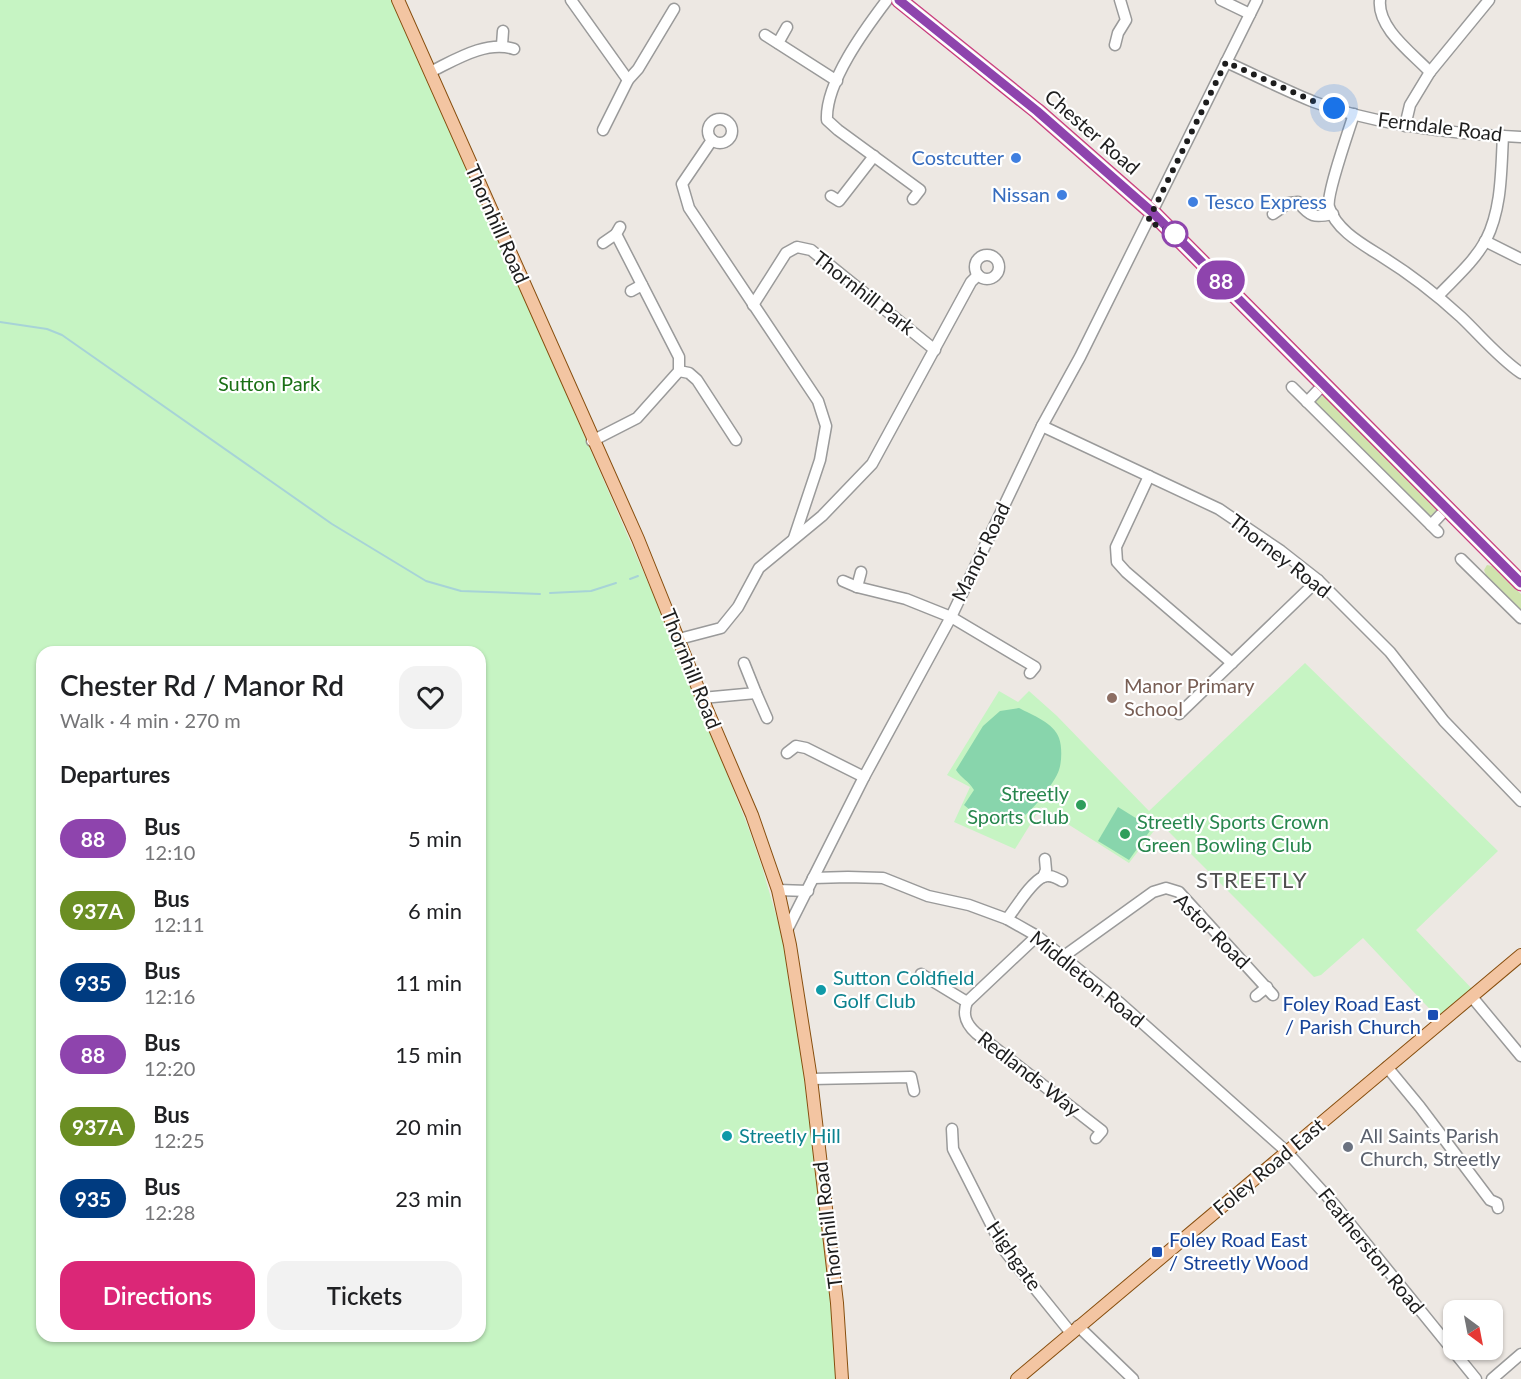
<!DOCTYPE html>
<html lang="en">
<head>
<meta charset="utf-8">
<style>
  body { margin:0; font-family:Lato,sans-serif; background:#f2f2f2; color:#202124; height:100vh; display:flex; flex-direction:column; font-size:22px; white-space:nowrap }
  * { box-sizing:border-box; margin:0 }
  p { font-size:20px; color:#757577 }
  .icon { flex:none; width:33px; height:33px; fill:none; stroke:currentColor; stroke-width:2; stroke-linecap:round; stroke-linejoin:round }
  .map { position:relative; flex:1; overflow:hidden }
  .details { position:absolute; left:36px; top:646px; width:450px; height:696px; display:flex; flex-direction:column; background:#fff; border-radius:18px; box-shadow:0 2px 4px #0004 }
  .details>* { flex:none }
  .badge { padding:0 12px; border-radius:20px; font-size:21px; line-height:39px }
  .needle { width:39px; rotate:148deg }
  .fabs { position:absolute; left:1443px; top:1300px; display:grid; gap:12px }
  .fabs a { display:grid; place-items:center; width:60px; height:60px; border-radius:12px; background:#fff; box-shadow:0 2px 4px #0004; font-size:30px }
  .you { position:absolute; width:30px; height:30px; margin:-15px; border:4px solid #fff; border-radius:50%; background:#1a73e8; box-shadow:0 0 0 9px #1a73e833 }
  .map>.badge { position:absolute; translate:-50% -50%; box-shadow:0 0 0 3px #fff }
  h2 { padding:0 24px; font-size:22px; line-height:54px }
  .round { display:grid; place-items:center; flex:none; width:63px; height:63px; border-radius:18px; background:#f2f2f2 }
  .headline { display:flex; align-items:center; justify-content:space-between; height:102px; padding:0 24px }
  h1 { font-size:28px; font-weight:600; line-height:45px }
  .primary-button { display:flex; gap:12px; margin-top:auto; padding:12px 24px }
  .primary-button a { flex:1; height:69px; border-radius:18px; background:#db2777; color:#fff; font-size:24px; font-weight:600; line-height:69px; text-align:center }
  .primary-button a+a { background:#f2f2f2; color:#202124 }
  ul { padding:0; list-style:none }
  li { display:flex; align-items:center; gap:18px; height:72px; padding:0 24px }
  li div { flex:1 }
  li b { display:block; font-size:22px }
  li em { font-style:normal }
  li .badge { min-width:66px; font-weight:700; text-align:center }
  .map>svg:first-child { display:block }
  .grass { fill:#cfe3ad }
  .park { fill:#c6f4c3; fill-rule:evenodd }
  .pitch { fill:#88d5ac }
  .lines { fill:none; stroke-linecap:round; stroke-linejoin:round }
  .stream { stroke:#a7d3d7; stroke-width:2 }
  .minor-casing { stroke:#9a9a9a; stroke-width:13 }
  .major-casing { stroke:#874e0e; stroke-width:14 }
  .highway-casing { stroke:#c7347b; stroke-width:17 }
  .minor { stroke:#fff; stroke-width:10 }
  .major { stroke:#f3c5a2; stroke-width:12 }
  .highway { stroke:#de91aa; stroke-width:15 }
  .line-casing { stroke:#fff; stroke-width:14 }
  .line { stroke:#8e44ad; stroke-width:9 }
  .walk { stroke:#1d1d1d; stroke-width:6; stroke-dasharray:0 10.8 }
  .shop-dot { fill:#3f7fe0; stroke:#fff; stroke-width:2 }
  .stop-dot { fill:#fff; stroke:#8e44ad; stroke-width:3 }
  .education-dot { fill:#8d6e63; stroke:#fff; stroke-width:2 }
  .leisure-dot { fill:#2e9e5b; stroke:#fff; stroke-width:2 }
  .culture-dot { fill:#0f9aa8; stroke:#fff; stroke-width:2 }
  .transit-dot { fill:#1a4fb4; stroke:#fff; stroke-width:2 }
  .worship-dot { fill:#6b7280; stroke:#fff; stroke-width:2 }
  .labels { text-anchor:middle; stroke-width:4.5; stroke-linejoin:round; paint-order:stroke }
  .street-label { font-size:20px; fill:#1d1d1d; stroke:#fff }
  .shop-label { font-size:20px; fill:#366cbe; stroke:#fff; text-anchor:end }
  .park-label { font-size:20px; fill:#1a7015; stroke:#fff }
  .education-label { font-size:20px; fill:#785e54; stroke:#fff; text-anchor:start }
  .leisure-label { font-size:20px; fill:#27864d; stroke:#fff; text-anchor:end }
  .culture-label { font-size:20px; fill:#0d838f; stroke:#fff; text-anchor:start }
  .transit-label { font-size:20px; fill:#164399; stroke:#fff; text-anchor:end }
  .worship-label { font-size:20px; fill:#5b616d; stroke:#fff; text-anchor:start }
  .quarter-label { font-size:22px; letter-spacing:1.5px; fill:#505050; stroke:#fff }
</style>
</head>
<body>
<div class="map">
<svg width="1521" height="1379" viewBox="0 0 1521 1379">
  <rect width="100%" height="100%" fill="#ede8e3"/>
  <g class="grass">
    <path d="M 1324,395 L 1435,505 L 1437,510 L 1429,517 L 1318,407 L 1315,401 Z"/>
    <path d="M 1487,565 L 1492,566 L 1521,594 L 1521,611 L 1486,575 L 1484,570 Z"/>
  </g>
  <g class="park">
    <path d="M 0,0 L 392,0 L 462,154 L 676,647 L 747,824 L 762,867 L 783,939 L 791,998 L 800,1023 L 805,1087 L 833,1311 L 838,1379 L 0,1379 ZM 42,652 L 480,652 L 480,1336 L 42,1336 Z"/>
    <path d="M 1305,663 L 1498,851 L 1416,930 L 1475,992 L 1441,1021 L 1363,938 L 1321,975 L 1314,977 L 1160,823 L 1129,863 L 1041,807 L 1015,849 L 954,822 L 970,787 L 947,775 L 999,691 L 1018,702 L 1029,691 L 1057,716 L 1149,811 Z"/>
  </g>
  <g class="pitch">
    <path d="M 1019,708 C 1032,715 1054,723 1059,738 C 1062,746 1062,761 1059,770 C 1055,783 1028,818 1014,822 C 996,827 977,816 964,805 L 974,790 C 969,781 961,778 956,770 L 983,726 L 1000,711 Z"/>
    <path d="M 1118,807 L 1152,828 L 1129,860 L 1098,841 Z"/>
  </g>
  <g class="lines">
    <g class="stream">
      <path d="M 0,322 L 47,329 L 62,335 L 332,524 L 426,581 L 461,591 L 540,594"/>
      <path d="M 630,579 L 638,576"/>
      <path d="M 550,593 L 591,591 L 616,583"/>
    </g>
    <defs>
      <g id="minor">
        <path d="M 571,0 L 628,80"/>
        <path d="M 887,0 C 865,29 825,83 827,120 L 838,130 L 920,190 L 913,199"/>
        <path d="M 1221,0 L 1250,14"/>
        <path d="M 1380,0 C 1377,28 1412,53 1430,72"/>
        <path d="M 765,35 L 837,81"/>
        <path d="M 778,43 L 787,27"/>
        <path d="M 502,45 L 503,31"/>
        <path d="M 1115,45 L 1118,33 L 1126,20 L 1120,0"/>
        <path d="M 1226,62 C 1255,75 1284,90 1314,102 C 1379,126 1452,134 1521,137"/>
        <path d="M 430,72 C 455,60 486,40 514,49"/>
        <path d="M 1354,114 C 1349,130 1326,195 1329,207 C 1336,230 1362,244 1381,256 C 1410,274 1436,294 1461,317 C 1481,336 1498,357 1521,373"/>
        <circle cx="720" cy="131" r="12"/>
        <path d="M 1405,126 L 1410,105 L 1430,72 L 1489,0"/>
        <path d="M 603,130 L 628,80 L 638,69 L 674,9"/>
        <path d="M 712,140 L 682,184 L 689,208 L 818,401 L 826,426 L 820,460 L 794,538"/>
        <path d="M 831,196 L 839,201 L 874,156"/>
        <path d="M 1273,214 L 1289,203 L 1298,202 C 1310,217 1314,218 1333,214"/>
        <path d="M 1485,241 L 1521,259"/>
        <path d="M 603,243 L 616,234"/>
        <circle cx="987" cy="267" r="12"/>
        <path d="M 631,291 L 642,285"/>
        <path d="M 1438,296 C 1454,279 1474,262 1486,240 C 1502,208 1501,171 1503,136"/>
        <path d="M 753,305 L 786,253 L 797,247 L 811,250 L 935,350"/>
        <path d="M 679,371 L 689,373 L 697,380 L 736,440"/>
        <path d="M 1292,387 L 1438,532"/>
        <path d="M 1307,402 L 1324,384"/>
        <path d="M 1042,426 L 1219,509 L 1281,551 L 1318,580 L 1390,652 L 1444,721 L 1521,801"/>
        <path d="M 592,441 L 637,418 L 679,371 L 679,357 L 616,234 L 620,227"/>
        <path d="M 1149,476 L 1116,547 L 1117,562 L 1126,572 L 1232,663"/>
        <path d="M 1431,525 L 1447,508"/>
        <path d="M 1461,559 L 1521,618"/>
        <path d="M 843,581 L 857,587 L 906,599 L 951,617 L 1035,667 L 1030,673"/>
        <path d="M 857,587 L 861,572"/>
        <path d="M 679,639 L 721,628 L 738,607 L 759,568 L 822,516 L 872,464 L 971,282 L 978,275"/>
        <path d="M 756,693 L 767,718"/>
        <path d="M 702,698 L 756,693 L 744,663"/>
        <path d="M 1179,714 L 1318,580"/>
        <path d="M 787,753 L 796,746 L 806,748 L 864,777"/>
        <path d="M 1043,877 L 1046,870 L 1045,859"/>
        <path d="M 813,878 L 848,877 L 883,878 L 928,896 L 969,905 L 1007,919 L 1037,936 L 1120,1003 L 1286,1151 L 1334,1204 L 1476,1379"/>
        <path d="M 778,890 L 808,891"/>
        <path d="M 1007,919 C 1015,909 1031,882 1043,877 C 1050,874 1056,878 1062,881"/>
        <path d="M 787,930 L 864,777 L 951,617 L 1042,426 L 1080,357 L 1257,0"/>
        <path d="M 1037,936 L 967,1002 C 962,1015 966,1024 976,1033 L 1102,1131 L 1096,1138"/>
        <path d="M 1064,956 L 1153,892 L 1166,888 L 1179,892 L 1273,995"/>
        <path d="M 921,974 L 967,1002"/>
        <path d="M 1256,996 L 1267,987"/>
        <path d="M 1472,997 L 1521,1056"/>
        <path d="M 1387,1067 L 1420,1107 L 1490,1200 L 1497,1203 L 1498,1208"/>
        <path d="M 811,1079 L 911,1077 L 914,1091"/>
        <path d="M 952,1129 L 953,1149 L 1004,1250 L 1071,1333"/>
        <path d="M 1078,1326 L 1133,1379"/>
        <path d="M 1492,1379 L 1521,1354"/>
      </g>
      <g id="major">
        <path d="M 398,0 L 638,539 L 702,698 L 752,815 L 778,890 L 790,945 L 811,1079 L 837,1303 L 842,1379"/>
        <path d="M 1017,1379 L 1521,955"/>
      </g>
      <path id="highway" d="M 899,0 L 1037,111 L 1152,212 L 1521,583"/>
    </defs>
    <use href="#minor" class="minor-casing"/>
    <use href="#major" class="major-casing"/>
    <use href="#highway" class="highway-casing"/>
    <use href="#minor" class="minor"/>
    <use href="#major" class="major"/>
    <use href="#highway" class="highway"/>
  </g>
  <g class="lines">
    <defs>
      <path id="line" d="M 899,0 L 1037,111 L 1152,212 L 1521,583"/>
    </defs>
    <use href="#line" class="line-casing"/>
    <use href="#line" class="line"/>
    <path class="walk" d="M 1175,234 L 1148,221 L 1226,62 L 1313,101 L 1334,108"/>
  </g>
  <g class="shop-dot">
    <circle cx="1016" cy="158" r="6"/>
    <circle cx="1062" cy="195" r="6"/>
    <circle cx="1193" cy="202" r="6"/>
  </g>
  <circle class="stop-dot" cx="1175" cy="234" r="12"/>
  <circle class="education-dot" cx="1112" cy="698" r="6"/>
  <g class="leisure-dot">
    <circle cx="1081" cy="805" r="6"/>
    <circle cx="1125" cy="834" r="6"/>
  </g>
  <g class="culture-dot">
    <circle cx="821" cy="990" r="6"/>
    <circle cx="727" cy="1136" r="6"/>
  </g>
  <g class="transit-dot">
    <rect x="1427" y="1009" width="12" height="12" rx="3"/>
    <rect x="1151" y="1246" width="12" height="12" rx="3"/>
  </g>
  <circle class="worship-dot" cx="1348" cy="1147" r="6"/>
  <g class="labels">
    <g class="street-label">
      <text transform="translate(1440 127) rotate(7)" y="7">Ferndale Road</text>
      <text transform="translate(1092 132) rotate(41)" y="7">Chester Road</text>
      <text transform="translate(497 224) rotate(66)" y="7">Thornhill Road</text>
      <text transform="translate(864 293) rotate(38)" y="7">Thornhill Park</text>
      <text transform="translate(981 552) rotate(-64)" y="7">Manor Road</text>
      <text transform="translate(1280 556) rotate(38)" y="7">Thorney Road</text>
      <text transform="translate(691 669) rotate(68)" y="7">Thornhill Road</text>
      <text transform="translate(1212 931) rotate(45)" y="7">Astor Road</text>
      <text transform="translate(1087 979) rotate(39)" y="7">Middleton Road</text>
      <text transform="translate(1029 1074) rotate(38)" y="7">Redlands Way</text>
      <text transform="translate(1269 1167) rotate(-40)" y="7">Foley Road East</text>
      <text transform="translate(828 1225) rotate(-97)" y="7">Thornhill Road</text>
      <text transform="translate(1371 1251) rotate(51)" y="7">Featherston Road</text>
      <text transform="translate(1014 1256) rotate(55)" y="7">Highgate</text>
    </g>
    <g class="shop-label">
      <text x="1004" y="165">Costcutter</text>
      <text x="1050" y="202">Nissan</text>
      <text x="1205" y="209" text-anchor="start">Tesco Express</text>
    </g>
    <g class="park-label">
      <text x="269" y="391">Sutton Park</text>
    </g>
    <g class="education-label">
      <text x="1124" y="693">Manor Primary<tspan x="1124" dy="23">School</tspan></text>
    </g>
    <g class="leisure-label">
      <text x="1069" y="801">Streetly<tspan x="1069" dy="23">Sports Club</tspan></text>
      <text x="1137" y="829" text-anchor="start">Streetly Sports Crown<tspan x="1137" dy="23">Green Bowling Club</tspan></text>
    </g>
    <g class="culture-label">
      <text x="833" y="985">Sutton Coldfield<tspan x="833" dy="23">Golf Club</tspan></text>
      <text x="739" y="1143">Streetly Hill</text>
    </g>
    <g class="transit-label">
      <text x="1421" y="1011">Foley Road East<tspan x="1421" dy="23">/ Parish Church</tspan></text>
      <text x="1169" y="1247" text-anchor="start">Foley Road East<tspan x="1169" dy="23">/ Streetly Wood</tspan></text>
    </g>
    <g class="worship-label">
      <text x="1360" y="1143">All Saints Parish<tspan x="1360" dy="23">Church, Streetly</tspan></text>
    </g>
    <g class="quarter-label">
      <text x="1252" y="888">STREETLY</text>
    </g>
  </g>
</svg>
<div class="fabs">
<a><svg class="needle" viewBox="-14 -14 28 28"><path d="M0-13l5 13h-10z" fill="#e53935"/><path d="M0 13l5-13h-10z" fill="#757577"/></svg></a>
</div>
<div class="you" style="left:1334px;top:108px"></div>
<b class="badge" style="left:1221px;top:280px;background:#8e44ad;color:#fff">88</b>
<section class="details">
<div class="headline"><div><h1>Chester Rd / Manor Rd</h1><p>Walk · 4 min · 270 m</p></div><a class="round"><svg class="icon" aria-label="heart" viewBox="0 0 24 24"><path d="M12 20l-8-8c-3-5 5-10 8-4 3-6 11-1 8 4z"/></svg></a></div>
<h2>Departures</h2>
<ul>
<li><span class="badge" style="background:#8e44ad;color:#fff">88</span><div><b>Bus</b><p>12:10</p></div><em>5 min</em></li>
<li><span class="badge" style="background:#6b8e23;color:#fff">937A</span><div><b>Bus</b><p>12:11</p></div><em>6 min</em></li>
<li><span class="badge" style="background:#003b80;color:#fff">935</span><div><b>Bus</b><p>12:16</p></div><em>11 min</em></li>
<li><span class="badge" style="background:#8e44ad;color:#fff">88</span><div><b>Bus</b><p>12:20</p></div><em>15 min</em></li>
<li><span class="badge" style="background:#6b8e23;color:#fff">937A</span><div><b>Bus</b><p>12:25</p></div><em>20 min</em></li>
<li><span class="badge" style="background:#003b80;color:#fff">935</span><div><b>Bus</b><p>12:28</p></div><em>23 min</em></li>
</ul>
<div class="primary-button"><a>Directions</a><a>Tickets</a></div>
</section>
</div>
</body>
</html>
